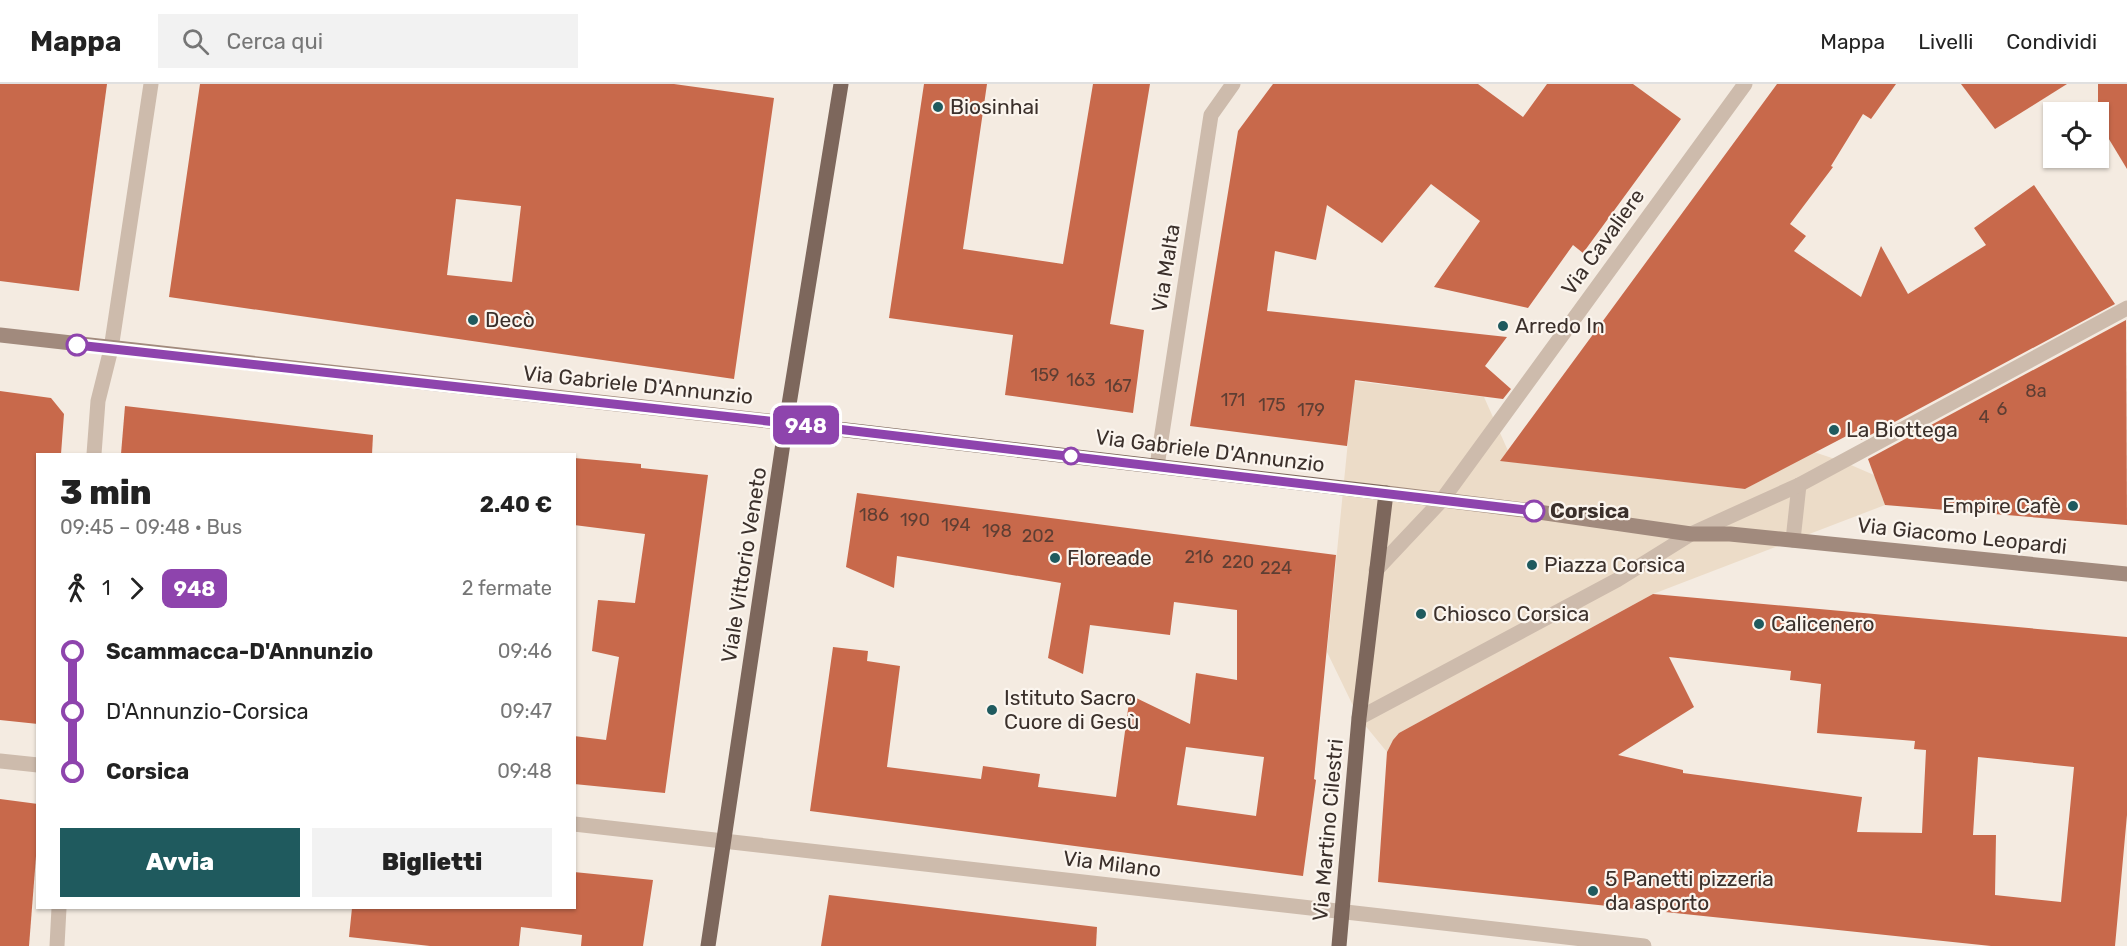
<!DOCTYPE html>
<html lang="it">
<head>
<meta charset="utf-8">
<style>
  body { margin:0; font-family:Rubik,sans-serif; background:#f2f2f2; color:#222; height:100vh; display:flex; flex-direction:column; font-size:22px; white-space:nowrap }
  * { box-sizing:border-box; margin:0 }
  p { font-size:20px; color:#767676 }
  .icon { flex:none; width:33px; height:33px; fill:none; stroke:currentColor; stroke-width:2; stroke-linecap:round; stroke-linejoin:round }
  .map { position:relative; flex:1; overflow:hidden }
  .panel { position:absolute; left:36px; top:369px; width:540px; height:456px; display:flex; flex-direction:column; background:#fff; border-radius:0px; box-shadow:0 2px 4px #0004 }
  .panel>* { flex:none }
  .badge { padding:0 12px; border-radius:9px; font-size:21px; line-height:39px }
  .controls { position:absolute; left:2043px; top:18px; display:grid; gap:12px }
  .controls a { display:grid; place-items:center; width:66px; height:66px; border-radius:0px; background:#fff; box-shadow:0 2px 4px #0004; font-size:30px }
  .map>.badge { position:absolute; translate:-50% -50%; box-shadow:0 0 0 3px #fff }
  .legs { display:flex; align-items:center; gap:9px; height:66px; padding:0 24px; font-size:20px }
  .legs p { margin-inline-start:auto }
  .headline { display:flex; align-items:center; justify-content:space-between; height:102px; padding:0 24px }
  h1 { font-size:33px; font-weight:800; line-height:45px }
  .cta { display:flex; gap:12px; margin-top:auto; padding:12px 24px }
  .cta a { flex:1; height:69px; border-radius:0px; background:#1f5a5e; color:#fff; font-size:24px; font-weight:800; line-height:69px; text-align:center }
  .cta a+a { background:#f2f2f2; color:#222 }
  ul { padding:0 24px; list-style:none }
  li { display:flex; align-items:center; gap:21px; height:60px; font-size:22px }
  li i { display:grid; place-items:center; width:9px; height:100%; margin:0 8px; background:currentColor }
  li i::after { content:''; width:15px; height:15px; margin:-8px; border:4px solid; border-radius:50%; background:#fff }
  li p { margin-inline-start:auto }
  li:first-child i { background:linear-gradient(#0000 50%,currentColor 0) }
  li:last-child i { background:linear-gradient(currentColor 50%,#0000 0) }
  header { display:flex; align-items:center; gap:36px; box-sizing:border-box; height:84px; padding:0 30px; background:#fff; border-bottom:2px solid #e0e0e0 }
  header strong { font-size:28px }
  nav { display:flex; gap:33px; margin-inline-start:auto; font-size:21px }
  .search { width:420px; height:54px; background:#f2f2f2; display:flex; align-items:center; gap:15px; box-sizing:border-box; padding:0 21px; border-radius:0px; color:#767676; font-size:22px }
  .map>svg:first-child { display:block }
  .plaza { fill:#ecdcc8 }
  .building { fill:#c8694b; fill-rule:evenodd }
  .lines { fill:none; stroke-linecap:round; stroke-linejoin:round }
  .minor { stroke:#cdbbac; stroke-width:15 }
  .tertiary { stroke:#cdbbac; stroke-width:15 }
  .secondary { stroke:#a18a7d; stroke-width:15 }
  .primary { stroke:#7d675c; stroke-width:15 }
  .line-1-casing { stroke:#fff; stroke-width:14 }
  .line-1 { stroke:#8e44ad; stroke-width:9 }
  .poi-dot { fill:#1f5a5e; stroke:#fbf5ee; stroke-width:2 }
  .stop-1-dot { fill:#fff; stroke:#8e44ad; stroke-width:3 }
  .labels { text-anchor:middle; stroke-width:4.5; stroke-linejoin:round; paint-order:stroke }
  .number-label { font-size:18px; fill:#5e3e33 }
  .poi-label { font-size:21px; fill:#3b302b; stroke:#fbf5ee; text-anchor:start }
  .street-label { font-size:21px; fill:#3b302b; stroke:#fbf5ee }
  .stop-label { font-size:21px; font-weight:bold; fill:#3b302b; stroke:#fbf5ee; text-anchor:start }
</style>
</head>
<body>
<header>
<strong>Mappa</strong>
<div class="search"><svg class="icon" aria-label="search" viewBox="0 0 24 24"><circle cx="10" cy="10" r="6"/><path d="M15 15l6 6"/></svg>Cerca qui</div>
<nav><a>Mappa</a><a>Livelli</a><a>Condividi</a></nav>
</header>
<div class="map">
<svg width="2127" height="862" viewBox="0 0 2127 862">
  <rect width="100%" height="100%" fill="#f4ebe1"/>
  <path class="plaza" d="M 1354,297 L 1484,313 L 1513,378 L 1745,405 L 1814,368 L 1844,378 L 1874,391 L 1885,421 L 1653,510 L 1399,649 L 1393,656 L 1387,668 L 1359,634 L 1327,568 Z"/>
  <g class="building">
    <path d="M 0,0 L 107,0 L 79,207 L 0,197 Z"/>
    <path d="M 200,0 L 674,0 L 774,14 L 734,295 L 169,213 ZM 456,115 L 521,122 L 512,198 L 447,191 Z"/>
    <path d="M 924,0 L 987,0 L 963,165 L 1063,180 L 1093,0 L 1150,0 L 1110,240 L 1144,246 L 1133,329 L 1005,311 L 1013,251 L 889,234 Z"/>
    <path d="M 1273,0 L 1478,0 L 1523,33 L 1547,0 L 1633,0 L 1681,35 L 1583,169 L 1573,161 L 1528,224 L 1434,203 L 1480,137 L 1431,100 L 1382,159 L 1327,121 L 1316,176 L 1275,167 L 1267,227 L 1507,253 L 1485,282 L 1511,305 L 1503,315 L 1355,296 L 1347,362 L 1190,342 L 1238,47 Z"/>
    <path d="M 1777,0 L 1896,0 L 1871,35 L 1863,30 L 1831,82 L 1833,83 L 1790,140 L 1806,152 L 1794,167 L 1861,213 L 1881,162 L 1908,210 L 1986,161 L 1974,144 L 2034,101 L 2115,220 L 1861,356 L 1858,346 L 1745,405 L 1500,377 Z"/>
    <path d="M 1961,0 L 2067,0 L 1995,45 Z"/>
    <path d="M 2098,0 L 2127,0 L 2127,85 L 2098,37 Z"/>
    <path d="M 2126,236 L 2127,441 L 1885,421 L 1868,375 Z"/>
    <path d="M 0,307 L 51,314 L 64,330 L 61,370 L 38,370 L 38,640 L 0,636 Z"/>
    <path d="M 125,322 L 373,351 L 372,370 L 121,370 Z"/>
    <path d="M 574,374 L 641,380 L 641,384 L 708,391 L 665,709 L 574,700 L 574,652 L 606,656 L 619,573 L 592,567 L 598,516 L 635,519 L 645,450 L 574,441 Z"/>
    <path d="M 857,409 L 1336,471 L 1314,695 L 1316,696 L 1303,792 L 810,727 L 833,563 L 868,567 L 867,577 L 900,582 L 887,683 L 981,695 L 983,682 L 1040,690 L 1038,703 L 1116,713 L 1130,611 L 1190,640 L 1196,589 L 1237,596 L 1237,526 L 1174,518 L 1170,551 L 1090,541 L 1083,590 L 1048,574 L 1061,499 L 897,472 L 894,504 L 846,483 ZM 1186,663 L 1264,673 L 1256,732 L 1177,721 Z"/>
    <path d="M 1653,510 L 2127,553 L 2127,731 L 2115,862 L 1991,862 L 1378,798 L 1387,668 L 1393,656 L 1399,649 ZM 1669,573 L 1791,587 L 1790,596 L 1821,600 L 1817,649 L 1915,657 L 1914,665 L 1926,666 L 1922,749 L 1857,748 L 1862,713 L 1683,689 L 1683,686 L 1618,671 L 1694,623 ZM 1978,673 L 2074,683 L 2061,818 L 1995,811 L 1996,751 L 1973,751 Z"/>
    <path d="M 0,715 L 38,720 L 38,747 L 29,862 L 0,862 Z"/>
    <path d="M 574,788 L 653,796 L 643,862 L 581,862 L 582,851 L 521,843 L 519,862 L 430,862 L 349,853 L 352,824 L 574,824 Z"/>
    <path d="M 829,811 L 1097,843 L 1096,862 L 821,862 Z"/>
  </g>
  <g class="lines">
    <g class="minor">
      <path d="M 94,370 L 98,317 L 111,265 L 151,0"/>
      <path d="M 1157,382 L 1211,31 L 1233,0"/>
      <path d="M 1376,486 L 1442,416 L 1745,0"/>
      <path d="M 0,677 L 38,681"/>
      <path d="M 574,740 L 1644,862"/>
      <path d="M 57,862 L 59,824"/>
    </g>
    <g class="tertiary">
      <path d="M 1793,456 L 1799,401"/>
      <path d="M 1359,634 L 1617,496 L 1691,450 L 1799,401 L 2127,224"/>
    </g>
    <g class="secondary">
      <path d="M 0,251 L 786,339"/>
      <path d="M 1386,409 L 1524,426 L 1691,450 L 1730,450 L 2127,490"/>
    </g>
    <g class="primary">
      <path d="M 786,339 L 1386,409 L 1359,634 L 1339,862"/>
      <path d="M 708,862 L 786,339 L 841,0"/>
    </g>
  </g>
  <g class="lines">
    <defs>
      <path id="line-1" d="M 77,261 L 786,339 L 1534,427"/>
    </defs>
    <use href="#line-1" class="line-1-casing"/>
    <use href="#line-1" class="line-1"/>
  </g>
  <g class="poi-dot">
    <circle cx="938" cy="23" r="6"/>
    <circle cx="473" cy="236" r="6"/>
    <circle cx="1503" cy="242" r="6"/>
    <circle cx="1834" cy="346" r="6"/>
    <circle cx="2073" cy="422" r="6"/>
    <circle cx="1055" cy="474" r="6"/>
    <circle cx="1532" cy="481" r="6"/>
    <circle cx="1421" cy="530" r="6"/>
    <circle cx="1759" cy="540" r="6"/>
    <circle cx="992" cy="626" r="6"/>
    <circle cx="1593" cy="807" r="6"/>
  </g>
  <g class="stop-1-dot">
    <circle cx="77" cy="261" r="10"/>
    <circle cx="1071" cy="372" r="8"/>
    <circle cx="1534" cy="427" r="10"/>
  </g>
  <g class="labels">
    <g class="number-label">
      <text x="1045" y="297">159</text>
      <text x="1081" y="302">163</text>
      <text x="1118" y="308">167</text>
      <text x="2036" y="313">8a</text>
      <text x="1233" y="322">171</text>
      <text x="1272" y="327">175</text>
      <text x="2002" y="331">6</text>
      <text x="1311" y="332">179</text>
      <text x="1984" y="339">4</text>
      <text x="874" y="437">186</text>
      <text x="915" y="442">190</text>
      <text x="956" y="447">194</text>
      <text x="997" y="453">198</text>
      <text x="1038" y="458">202</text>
      <text x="1199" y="479">216</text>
      <text x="1238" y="484">220</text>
      <text x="1276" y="490">224</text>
    </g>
    <g class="poi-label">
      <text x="950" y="30">Biosinhai</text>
      <text x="485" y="243">Decò</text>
      <text x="1515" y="249">Arredo In</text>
      <text x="1846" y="353">La Biottega</text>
      <text x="2061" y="429" text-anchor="end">Empire Cafè</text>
      <text x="1067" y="481">Floreade</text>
      <text x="1544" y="488">Piazza Corsica</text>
      <text x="1433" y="537">Chiosco Corsica</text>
      <text x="1771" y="547">Calicenero</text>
      <text x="1004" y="621">Istituto Sacro<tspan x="1004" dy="24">Cuore di Gesù</tspan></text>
      <text x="1605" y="802">5 Panetti pizzeria<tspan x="1605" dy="24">da asporto</tspan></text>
    </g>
    <g class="street-label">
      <text transform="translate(1603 158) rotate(-54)" y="7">Via Cavaliere</text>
      <text transform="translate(1166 184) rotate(-81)" y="7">Via Malta</text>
      <text transform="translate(638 301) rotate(6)" y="7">Via Gabriele D'Annunzio</text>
      <text transform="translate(1210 367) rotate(7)" y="7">Via Gabriele D'Annunzio</text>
      <text transform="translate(1962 452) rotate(6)" y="7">Via Giacomo Leopardi</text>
      <text transform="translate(744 481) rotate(-81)" y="7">Viale Vittorio Veneto</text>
      <text transform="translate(1328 746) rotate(-85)" y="7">Via Martino Cilestri</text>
      <text transform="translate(1112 780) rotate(7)" y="7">Via Milano</text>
    </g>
    <g class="stop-label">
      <text x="1550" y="434">Corsica</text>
    </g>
  </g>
</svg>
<div class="controls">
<a><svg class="icon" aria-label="locate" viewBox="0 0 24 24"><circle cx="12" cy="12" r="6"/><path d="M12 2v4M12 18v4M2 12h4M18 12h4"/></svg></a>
</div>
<b class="badge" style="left:806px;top:341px;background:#8e44ad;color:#fff">948</b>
<section class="panel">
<div class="headline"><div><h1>3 min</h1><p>09:45 – 09:48 · Bus</p></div><b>2.40 €</b></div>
<div class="legs"><svg class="icon" aria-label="walk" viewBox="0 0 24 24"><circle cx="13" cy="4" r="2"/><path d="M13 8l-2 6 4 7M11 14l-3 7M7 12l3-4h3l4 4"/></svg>1<svg class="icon" aria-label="forward" viewBox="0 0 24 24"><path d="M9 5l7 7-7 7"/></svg><b class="badge" style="background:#8e44ad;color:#fff">948</b><p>2 fermate</p></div>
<ul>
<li><i style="color:#8e44ad"></i><b>Scammacca-D'Annunzio</b><p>09:46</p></li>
<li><i style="color:#8e44ad"></i><span>D'Annunzio-Corsica</span><p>09:47</p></li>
<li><i style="color:#8e44ad"></i><b>Corsica</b><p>09:48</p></li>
</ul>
<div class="cta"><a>Avvia</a><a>Biglietti</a></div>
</section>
</div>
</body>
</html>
